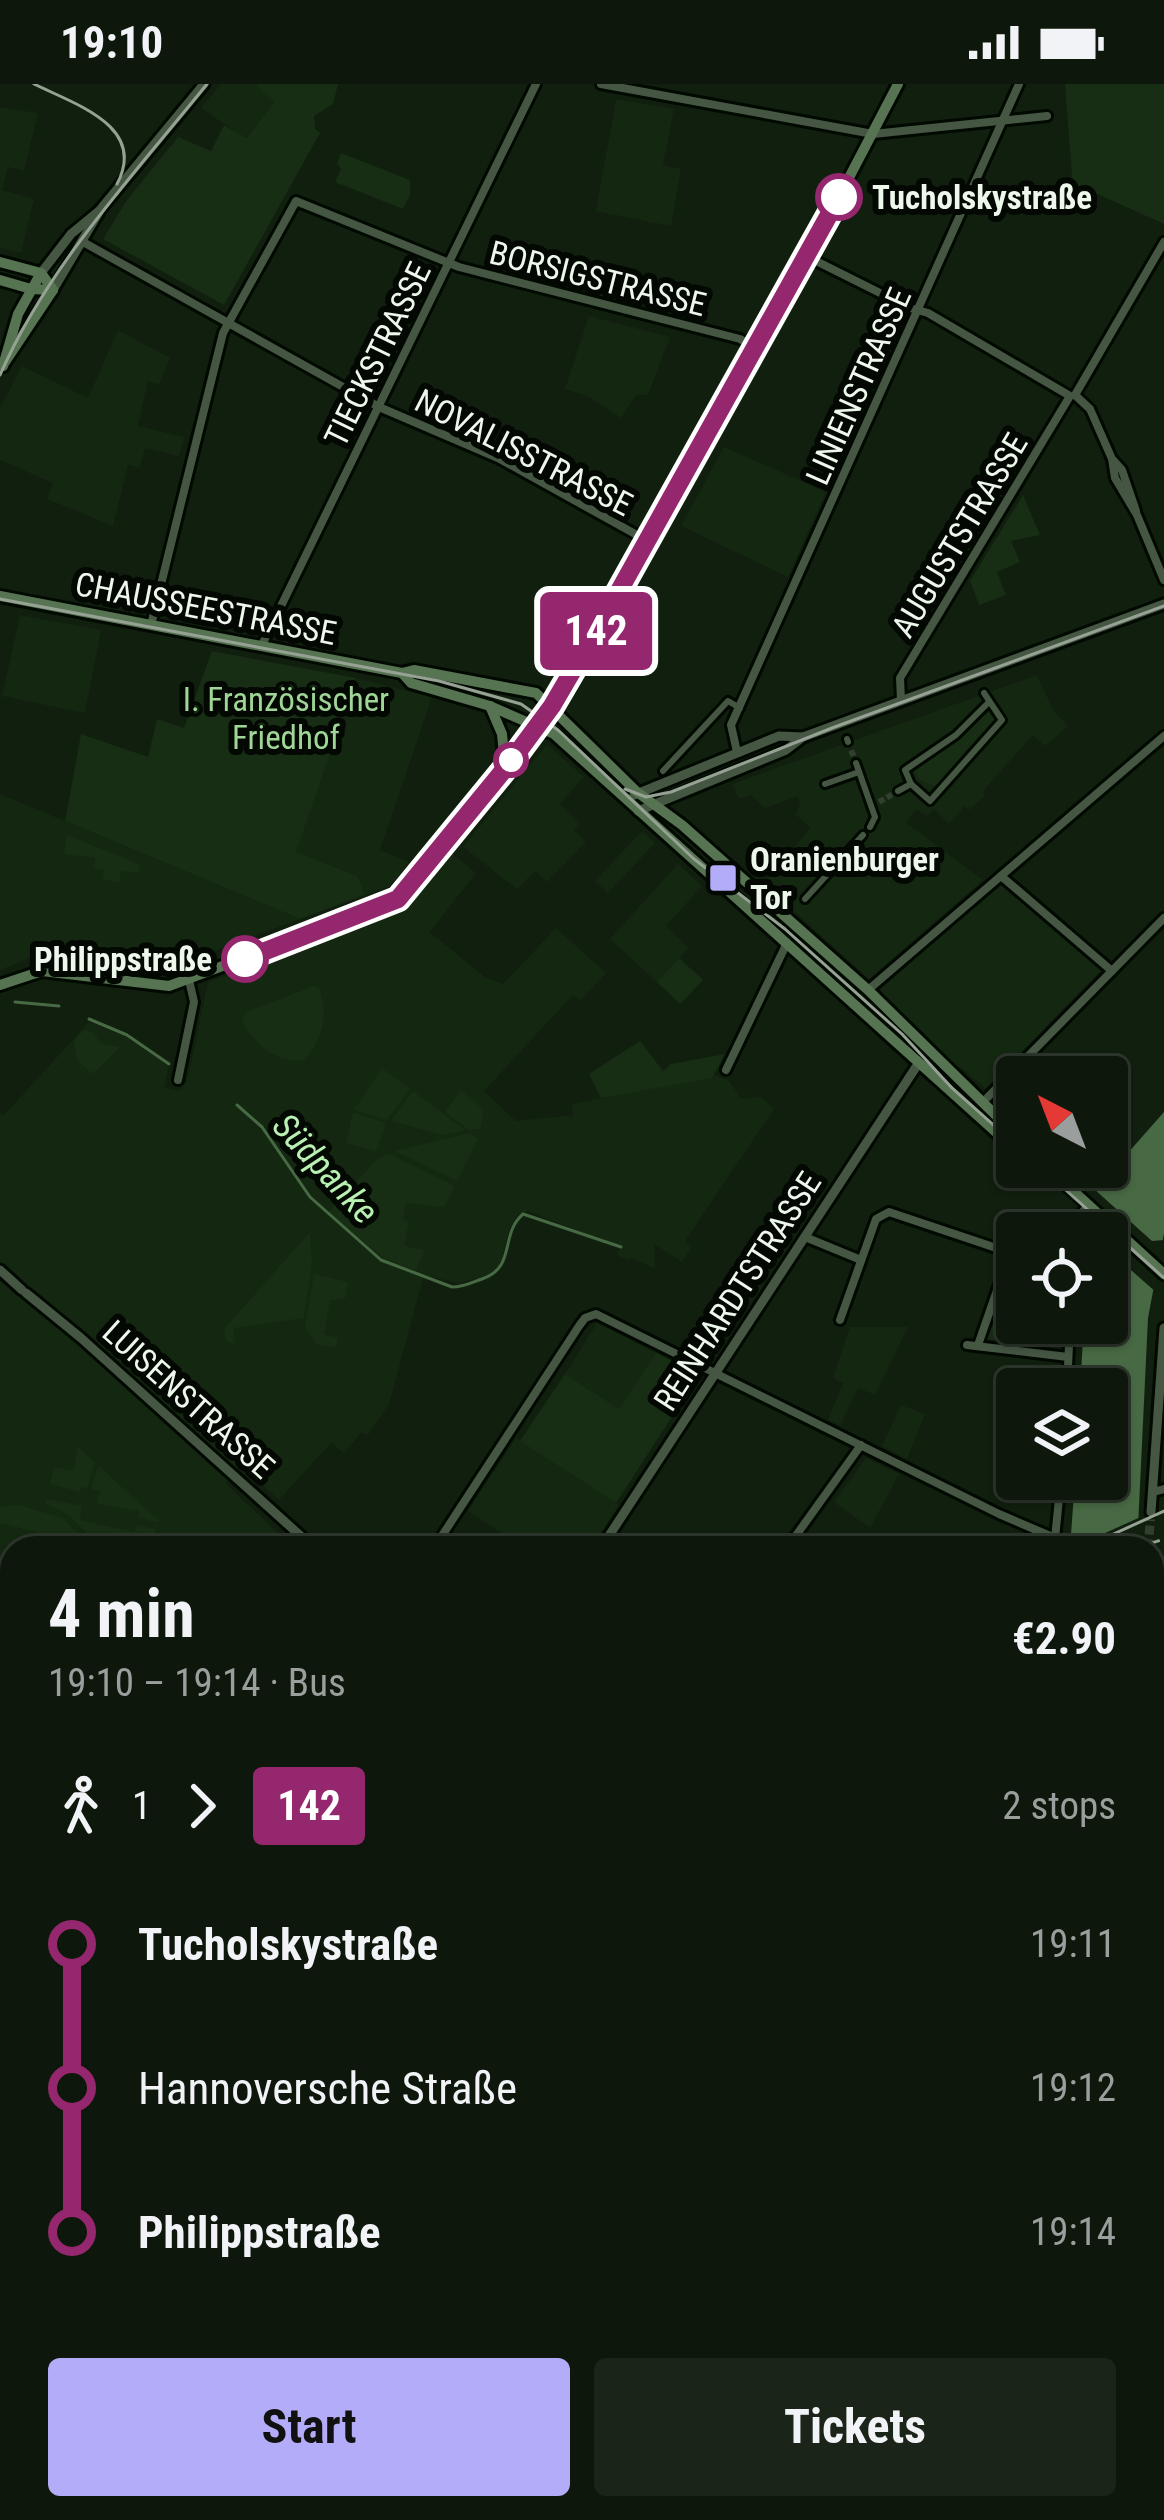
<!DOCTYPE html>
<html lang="en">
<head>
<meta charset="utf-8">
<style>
  body { margin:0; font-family:"Roboto Condensed",sans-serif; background:#1b2419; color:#f1f3f6; height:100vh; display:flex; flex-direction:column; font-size:45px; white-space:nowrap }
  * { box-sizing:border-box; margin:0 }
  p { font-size:39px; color:#9a9f9d }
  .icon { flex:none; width:66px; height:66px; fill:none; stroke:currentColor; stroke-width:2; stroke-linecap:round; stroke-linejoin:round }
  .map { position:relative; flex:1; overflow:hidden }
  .sheet { position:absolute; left:0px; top:1452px; width:1164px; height:984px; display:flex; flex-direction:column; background:#0d170b; border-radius:36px 36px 0 0; box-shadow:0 3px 9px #0004,0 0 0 3px #2d362c }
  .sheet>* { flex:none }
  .badge { padding:0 24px; border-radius:9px; font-size:42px; line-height:78px }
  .needle { width:78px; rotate:318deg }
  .tools { position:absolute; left:996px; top:972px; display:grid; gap:24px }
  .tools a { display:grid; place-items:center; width:132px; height:132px; border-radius:12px; background:#0d170b; box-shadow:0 3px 9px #0004,0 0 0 3px #2d362c; font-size:60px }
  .map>.badge { position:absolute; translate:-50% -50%; box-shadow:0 0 0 6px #fff }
  .legs { display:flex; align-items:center; gap:18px; height:132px; padding:0 48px; font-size:39px }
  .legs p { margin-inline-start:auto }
  .summary { display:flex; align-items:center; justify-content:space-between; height:204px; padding:0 48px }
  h1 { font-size:66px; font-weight:700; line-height:90px }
  .primary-button { display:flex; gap:24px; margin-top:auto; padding:24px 48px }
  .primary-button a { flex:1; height:138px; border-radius:12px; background:#b3adf9; color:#111; font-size:48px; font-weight:700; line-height:138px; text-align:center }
  .primary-button a+a { background:#1b2419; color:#f1f3f6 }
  ul { padding:0 48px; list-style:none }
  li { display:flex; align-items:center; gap:42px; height:144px; font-size:45px }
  li i { display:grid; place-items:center; width:18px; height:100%; margin:0 15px; background:currentColor }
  li i::after { content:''; width:30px; height:30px; margin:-15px; border:9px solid; border-radius:50%; background:#0d170b }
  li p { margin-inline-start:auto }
  li:first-child i { background:linear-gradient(#0000 50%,currentColor 0) }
  li:last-child i { background:linear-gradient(currentColor 50%,#0000 0) }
  .status { display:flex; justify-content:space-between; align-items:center; height:84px; padding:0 60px; background:#0d170b; direction:ltr }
  .status svg { height:33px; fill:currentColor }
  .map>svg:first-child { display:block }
  .built { fill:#142711 }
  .green { fill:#172e14 }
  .water { fill:#476943 }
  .pier { fill:#111f0f }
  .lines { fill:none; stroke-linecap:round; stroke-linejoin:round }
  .stream { stroke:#476943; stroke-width:3 }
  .pedestrian-tunnel { stroke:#323f30; stroke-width:6; stroke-dasharray:6 3; stroke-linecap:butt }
  .tertiary-tunnel { stroke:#323f30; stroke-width:9; stroke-dasharray:9 4.5; stroke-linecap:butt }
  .trunk-tunnel { stroke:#323f30; stroke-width:12; stroke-dasharray:12 6; stroke-linecap:butt }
  .pedestrian-casing { stroke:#010900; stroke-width:12 }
  .minor-casing { stroke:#010900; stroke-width:14 }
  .tertiary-casing { stroke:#010900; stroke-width:15 }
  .secondary-casing { stroke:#010900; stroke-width:16 }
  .primary-casing { stroke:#010900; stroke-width:18 }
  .pedestrian { stroke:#455643; stroke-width:6 }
  .minor { stroke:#455643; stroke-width:8 }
  .tertiary { stroke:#455643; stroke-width:9 }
  .secondary { stroke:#567352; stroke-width:10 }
  .primary { stroke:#669060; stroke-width:12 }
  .tram { stroke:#96a294; stroke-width:3 }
  .rail { stroke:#96a294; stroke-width:3; stroke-dasharray:24 12; stroke-linecap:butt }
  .line-1-casing { stroke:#fff; stroke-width:27 }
  .line-1 { stroke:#95276e; stroke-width:18 }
  .stop-1-dot { fill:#fff; stroke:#95276e; stroke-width:6 }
  .poi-dot { fill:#b3adf9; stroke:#030803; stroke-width:4.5 }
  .labels { text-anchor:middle; stroke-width:12; stroke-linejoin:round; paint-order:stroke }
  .stop-label { font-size:33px; font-weight:bold; fill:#edf7eb; stroke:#030803; text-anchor:start }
  .street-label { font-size:33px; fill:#edf7eb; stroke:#030803 }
  .park-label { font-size:33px; fill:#9fd597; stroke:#030803 }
  .poi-label { font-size:33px; font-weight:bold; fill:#edf7eb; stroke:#030803; text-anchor:start }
  .water-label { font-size:36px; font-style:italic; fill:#b9f1b2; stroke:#030803 }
</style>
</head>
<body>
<div class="status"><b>19:10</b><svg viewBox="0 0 49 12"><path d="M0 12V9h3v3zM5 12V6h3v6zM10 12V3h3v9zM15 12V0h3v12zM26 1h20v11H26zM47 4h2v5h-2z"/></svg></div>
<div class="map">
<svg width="1164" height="2436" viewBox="0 0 1164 2436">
  <rect width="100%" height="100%" fill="#111f0f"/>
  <g class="built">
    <path d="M 221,0 L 255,0 L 276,18 L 245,54 L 201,24 Z"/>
    <path d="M 616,15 L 674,25 L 663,81 L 681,85 L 671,142 L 596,127 Z"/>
    <path d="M 0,23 L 38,29 L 24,87 L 8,83 L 2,106 L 34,115 L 21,169 L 0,164 Z"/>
    <path d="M 589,232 L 670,253 L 648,311 L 636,311 L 621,334 L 589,313 L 565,305 Z"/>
    <path d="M 118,246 L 170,274 L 159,301 L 148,297 L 138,342 L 184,353 L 179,372 L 145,364 L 140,384 L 128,381 L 113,442 L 47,415 L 53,399 L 0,376 L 0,324 L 22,282 L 88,314 Z"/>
    <path d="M 724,363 L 826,408 L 788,493 L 681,442 Z"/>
    <path d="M 20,531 L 101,546 L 85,629 L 2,612 Z"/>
    <path d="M 1037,591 L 1053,626 L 1068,642 L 1045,662 L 1033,651 L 983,707 L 985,712 L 969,726 L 965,722 L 949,740 L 934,725 L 927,732 L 916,725 L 906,739 L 983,796 L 869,895 L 764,800 L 810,744 L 795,730 L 800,721 L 798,712 L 765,724 L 751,711 L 739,715 L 732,700 Z"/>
    <path d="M 356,594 L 432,613 L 380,766 L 409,778 L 390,802 L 365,811 L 358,792 L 295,768 Z"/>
    <path d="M 547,660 L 584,693 L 560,720 L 580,740 L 574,746 L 586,758 L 547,798 L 535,787 L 517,805 L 463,763 Z"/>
    <path d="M 0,710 L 300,835 L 166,885 L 43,869 L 0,886 Z"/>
    <path d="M 642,747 L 655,759 L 608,809 L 595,797 Z"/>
    <path d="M 451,768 L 476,789 L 430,848 L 486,894 L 503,900 L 556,844 L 606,889 L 580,917 L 573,911 L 484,1007 L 516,1037 L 573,1031 L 572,1020 L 714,991 L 729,997 L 742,1015 L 761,1013 L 774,1025 L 685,1157 L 692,1163 L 682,1178 L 654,1160 L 655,1185 L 631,1173 L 628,1176 L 617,1171 L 620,1163 L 528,1127 L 516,1132 L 507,1152 L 501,1181 L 490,1191 L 458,1199 L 424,1191 L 389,1320 L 368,1351 L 361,1349 L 344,1369 L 331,1359 L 279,1416 L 240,1381 L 226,1400 L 294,1464 L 12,1464 L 12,1676 L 0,1673 L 0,1030 L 4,1031 L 89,938 L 127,953 L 169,982 L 164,1004 L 179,1007 L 187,998 L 208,898 L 407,824 Z"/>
    <path d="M 678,780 L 702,802 L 666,842 L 689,864 L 657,898 L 610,855 Z"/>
    <path d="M 999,799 L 1095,877 L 1100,887 L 986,1005 L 961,983 L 955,983 L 877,908 Z"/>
    <path d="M 597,1239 L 656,1269 L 619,1325 L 565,1290 Z"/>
    <path d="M 850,1243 L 908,1243 L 875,1311 L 858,1304 L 840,1341 L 828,1336 L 843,1299 L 833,1294 Z"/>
    <path d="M 901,1321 L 925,1330 L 907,1375 L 882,1362 Z"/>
    <path d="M 516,1354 L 619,1421 L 591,1464 L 490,1464 L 500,1448 L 468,1427 Z"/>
    <path d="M 866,1374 L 899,1390 L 870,1444 L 834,1418 Z"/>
    <path d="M 1152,1583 L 1164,1595 L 1164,1886 L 1152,1900 Z"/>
  </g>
  <g class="green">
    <path d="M 255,0 L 338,0 L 333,20 L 314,32 L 315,45 L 320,49 L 224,221 L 103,155 L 127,116 L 178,53 L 211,67 L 224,41 L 246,54 L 275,18 Z"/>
    <path d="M 1065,0 L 1164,0 L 1164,140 L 1084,104 L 1073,105 Z"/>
    <path d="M 341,69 L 410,96 L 410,111 L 403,125 L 335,98 L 341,85 L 337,79 Z"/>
    <path d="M 1023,411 L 1040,451 L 1011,457 L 1020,478 L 997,488 L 1006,511 L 979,521 L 970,497 Z"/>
    <path d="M 212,567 L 356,594 L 296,768 L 358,792 L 365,811 L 300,835 L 65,737 L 81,650 L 148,673 L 157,635 L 184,644 Z"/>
    <path d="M 989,628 L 998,639 L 959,677 L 939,704 L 920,696 L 913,685 Z"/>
    <path d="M 67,751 L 139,780 L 140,785 L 136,789 L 121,787 L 120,798 L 103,796 L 104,786 L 94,785 L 95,774 L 64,770 Z"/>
    <path d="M 679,874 L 703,896 L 680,920 L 657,898 Z"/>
    <path d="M 314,902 L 319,904 C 329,929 323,956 304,976 C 278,981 250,958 242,935 L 246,928 Z"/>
    <path d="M 84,946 L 94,949 L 100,959 L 120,963 L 93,990 L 77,977 L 74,957 Z"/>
    <path d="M 640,957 L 663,987 L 671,980 L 725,970 L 712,994 L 601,1014 L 589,990 Z"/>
    <path d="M 382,984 L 410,1005 L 387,1036 L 354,1026 Z"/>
    <path d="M 461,1006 L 484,1026 L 480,1045 L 469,1046 L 445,1028 Z"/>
    <path d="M 413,1007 L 465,1046 L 442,1051 L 391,1037 Z"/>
    <path d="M 353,1028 L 386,1039 L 376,1067 L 346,1059 Z"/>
    <path d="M 470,1049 L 478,1055 L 457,1097 L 395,1067 Z"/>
    <path d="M 389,1070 L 455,1102 L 444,1123 L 406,1119 L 403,1135 L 409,1137 L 404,1162 L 424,1166 L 416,1187 L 385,1175 L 328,1129 L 378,1074 Z"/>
    <path d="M 310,1148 L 312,1179 L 304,1234 L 234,1244 L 235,1260 L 226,1257 L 224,1245 Z"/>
    <path d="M 1012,1177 L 1017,1178 L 1017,1239 L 1059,1239 L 1058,1263 L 984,1255 Z"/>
    <path d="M 314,1190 L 348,1198 L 345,1215 L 330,1216 L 324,1250 L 338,1254 L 336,1264 L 316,1260 L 305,1243 Z"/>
    <path d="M 656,1269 L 699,1291 L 616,1419 L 520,1357 L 565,1290 L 619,1325 Z"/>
    <path d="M 78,1363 L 95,1379 L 87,1404 L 82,1403 L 80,1408 L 50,1400 L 54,1383 L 73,1387 Z"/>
    <path d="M 98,1381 L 158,1436 L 158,1438 L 139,1434 L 139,1427 L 97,1420 L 100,1407 L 91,1405 Z"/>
    <path d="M 47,1415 L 82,1422 L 80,1436 L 134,1448 L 137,1441 L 156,1445 L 151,1464 L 101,1464 L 69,1431 L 46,1420 Z"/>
    <path d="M 19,1421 L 63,1434 L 88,1460 L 0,1439 L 0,1423 Z"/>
    <path d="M 12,2029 L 12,2377 L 0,2377 L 0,2037 Z"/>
    <path d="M 378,2424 L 523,2424 L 534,2436 L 364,2436 Z"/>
    <path d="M 749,2424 L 867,2424 L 881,2434 L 736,2436 Z"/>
  </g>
  <g class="water">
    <path d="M 1164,1028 L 1164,1149 L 1148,1234 L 1137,1464 L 1070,1464 L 1075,1395 L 1107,1395 L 1107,1305 L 1080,1305 L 1084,1239 L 1107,1239 L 1107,1149 L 1086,1149 L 1097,1104 Z"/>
    <path d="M 12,1944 L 12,2029 L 0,2037 L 0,1949 Z"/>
  </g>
  <g class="pier">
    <path d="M 1094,1105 L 1152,1157 L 1164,1156 L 1157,1209 L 1107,1165 L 1107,1149 L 1089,1149 L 1082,1144 Z"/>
    <path d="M 1145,1431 L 1143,1464 L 1072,1464 Z"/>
  </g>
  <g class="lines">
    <g class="stream">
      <path d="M 15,918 L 59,922"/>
      <path d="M 89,935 L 127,951 L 169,980"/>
      <path d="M 237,1021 L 262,1043 L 310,1113 L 381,1176 L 452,1203 C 464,1203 470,1199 482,1195 C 517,1183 499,1151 523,1130 L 621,1163"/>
    </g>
    <g class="pedestrian-tunnel">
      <path d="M 848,658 L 856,679"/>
      <path d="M 879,718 L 898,707"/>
    </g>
    <path class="tertiary-tunnel" d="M 1148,1464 L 1151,1428"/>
    <g class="trunk-tunnel">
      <path d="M 0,2248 L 12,2253"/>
      <path d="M 0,2267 L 12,2272"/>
      <path d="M 211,2424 L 217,2436"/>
      <path d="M 228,2424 L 233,2436"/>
    </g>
    <defs>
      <g id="pedestrian">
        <path d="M 847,655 L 848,658"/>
        <path d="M 856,679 L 875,733 L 870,743"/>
        <path d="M 663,687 L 728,617 L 740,624"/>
        <path d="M 825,700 L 859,688"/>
        <path d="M 911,700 L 905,686 L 956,651 L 988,619"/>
        <path d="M 898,707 L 911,700 L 930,717 L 1002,636 L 984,609"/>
        <path d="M 841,775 L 863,751"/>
        <path d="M 805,815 L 835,782"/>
      </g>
      <g id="minor">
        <path d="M 601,0 L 873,50 L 1047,32"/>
        <path d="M 83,158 L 379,323 L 498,374 L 646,456"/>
        <path d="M 1164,158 L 1075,311 L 1090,325 L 1112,375 L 1115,394 L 1137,431 L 1164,496"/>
        <path d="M 806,172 L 910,224 L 928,229 L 1070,312 L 900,594 L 901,616"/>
        <path d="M 1113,376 L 1122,386 L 1136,427"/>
        <path d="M 151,541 L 223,249 L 296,117 L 459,183 L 740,255 L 754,263"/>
        <path d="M 262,561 L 536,0"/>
        <path d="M 737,668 L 731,641 L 1019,0"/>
        <path d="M 1001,792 L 1112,887"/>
        <path d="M 868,906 L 1164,652"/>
        <path d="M 726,986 L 786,861"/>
        <path d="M 178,996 L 194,918 L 189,896"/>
        <path d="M 982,1019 L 1164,834"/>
        <path d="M 1076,1149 L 1077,1136 L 1087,1122"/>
        <path d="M 805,1153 L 861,1176"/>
        <path d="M 840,1236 L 876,1135 L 889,1128 L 1017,1171"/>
        <path d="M 967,1261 L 1068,1273"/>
        <path d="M 978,1261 L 1010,1169"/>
        <path d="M 1067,1305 L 1070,1239"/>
        <path d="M 1153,1408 L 1164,1405"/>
        <path d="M 434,1464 L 579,1242 L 585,1234 L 596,1230 L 999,1430 L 1055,1454"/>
        <path d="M 787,1464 L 861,1361"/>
        <path d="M 1054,1464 L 1061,1395"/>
        <path d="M 1152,1521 L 1164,1519"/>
        <path d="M 0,1734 L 12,1734"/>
        <path d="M 1152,1918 L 1164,1904"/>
        <path d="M 1152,2286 L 1164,2272"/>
        <path d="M 1152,2349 L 1164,2336"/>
        <path d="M 0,2396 L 12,2396"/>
        <path d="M 293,2436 L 307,2424"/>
        <path d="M 333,2436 L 346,2424"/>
      </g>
      <g id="tertiary">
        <path d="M 41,189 L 71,150 L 99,127 L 204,0"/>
        <path d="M 53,206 L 99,128"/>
        <path d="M 634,711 L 779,652 L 803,653"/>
        <path d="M 638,727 L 786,666 L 803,653 L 1164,520"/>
        <path d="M 0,1186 L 22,1206"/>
        <path d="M 26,1209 L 81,1254 L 314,1464"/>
        <path d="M 1151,1428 L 1164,1244"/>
        <path d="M 601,1464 L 918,980"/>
        <path d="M 1152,1571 L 1164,1582"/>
        <path d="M 0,1905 L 12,1901"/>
        <path d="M 252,2424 L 262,2436"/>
        <path d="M 712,2436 L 725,2424"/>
      </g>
      <g id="secondary">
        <path d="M 0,178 L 41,189 L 53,206"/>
        <path d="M 0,196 L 31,205 L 53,206"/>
        <path d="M 5,278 L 53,206"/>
        <path d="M 3,282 L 18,230 L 41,189"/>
        <path d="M 0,512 L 402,589 L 411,599 L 490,622 L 554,650 L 1017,1067"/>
        <path d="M 402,589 L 414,586 L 536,609 L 637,708 L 682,741 L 868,906 L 1017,1052"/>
        <path d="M 490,622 L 502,650 L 505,681"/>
        <path d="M 0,901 L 42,887 L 169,902 L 386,821 L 406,809 L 552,622 L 841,109 L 898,0"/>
        <path d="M 1047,1083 L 1164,1190"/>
      </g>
      <g id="primary">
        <path d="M 1152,2213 L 1164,2224"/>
        <path d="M 900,2424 L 914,2436"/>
        <path d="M 922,2424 L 931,2436"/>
      </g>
    </defs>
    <use href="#pedestrian" class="pedestrian-casing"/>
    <use href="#minor" class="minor-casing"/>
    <use href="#tertiary" class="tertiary-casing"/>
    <use href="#secondary" class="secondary-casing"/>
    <use href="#primary" class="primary-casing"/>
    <use href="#pedestrian" class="pedestrian"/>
    <use href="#minor" class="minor"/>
    <use href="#tertiary" class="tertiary"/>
    <use href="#secondary" class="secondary"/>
    <use href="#primary" class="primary"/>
    <g class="tram">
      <path d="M 34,0 C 74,20 148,42 117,100"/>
      <path d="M 0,291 C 49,180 132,93 207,0"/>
      <path d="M 0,515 L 439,597 L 521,620 L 558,646 L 694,775 L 785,845 L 902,950 L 952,1004 L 1017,1062"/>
      <path d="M 625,705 L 646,713 L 671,708 L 832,644 L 1164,522"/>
      <path d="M 1040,1083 L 1164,1194"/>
      <path d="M 1083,1464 L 1164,1427"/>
      <path d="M 0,1696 L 12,1697"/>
    </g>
    <g class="rail">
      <path d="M 1137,1464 L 1164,1455"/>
      <path d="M 1152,1498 L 1164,1495"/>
      <path d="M 0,1723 L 12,1722"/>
    </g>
  </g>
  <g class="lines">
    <defs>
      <path id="line-1" d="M 245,875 L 398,815 L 512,676 L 552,622 L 614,516 L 839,113"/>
    </defs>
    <use href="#line-1" class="line-1-casing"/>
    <use href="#line-1" class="line-1"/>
  </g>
  <g class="stop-1-dot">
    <circle cx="839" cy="113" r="21"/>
    <circle cx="511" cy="676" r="15"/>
    <circle cx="245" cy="875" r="21"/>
  </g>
  <rect class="poi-dot" x="708" y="779" width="30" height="30" rx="6"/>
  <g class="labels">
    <g class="stop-label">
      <text x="872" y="125">Tucholskystraße</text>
      <text x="212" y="887" text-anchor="end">Philippstraße</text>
    </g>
    <g class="street-label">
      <text transform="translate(598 194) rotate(14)" y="12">BORSIGSTRASSE</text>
      <text transform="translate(377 270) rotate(-64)" y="12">TIECKSTRASSE</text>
      <text transform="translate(858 302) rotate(-66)" y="12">LINIENSTRASSE</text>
      <text transform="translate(524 368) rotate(27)" y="12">NOVALISSTRASSE</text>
      <text transform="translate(959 451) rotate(-59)" y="12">AUGUSTSTRASSE</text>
      <text transform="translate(206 524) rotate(11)" y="12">CHAUSSEESTRASSE</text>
      <text transform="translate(737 1207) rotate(-57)" y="12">REINHARDTSTRASSE</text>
      <text transform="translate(189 1315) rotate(42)" y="12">LUISENSTRASSE</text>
    </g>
    <g class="park-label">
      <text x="286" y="627">I. Französischer<tspan x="286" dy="38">Friedhof</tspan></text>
    </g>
    <g class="poi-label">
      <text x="750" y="787">Oranienburger<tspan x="750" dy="38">Tor</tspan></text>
    </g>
    <g class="water-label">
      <text transform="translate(326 1084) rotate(47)" y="13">Südpanke</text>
    </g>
  </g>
</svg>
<div class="tools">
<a><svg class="needle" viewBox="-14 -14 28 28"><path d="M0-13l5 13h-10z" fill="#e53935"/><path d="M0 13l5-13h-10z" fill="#9a9f9d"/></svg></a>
<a><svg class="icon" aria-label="locate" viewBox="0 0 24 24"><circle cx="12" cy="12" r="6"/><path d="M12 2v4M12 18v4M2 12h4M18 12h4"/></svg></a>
<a><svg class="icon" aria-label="layers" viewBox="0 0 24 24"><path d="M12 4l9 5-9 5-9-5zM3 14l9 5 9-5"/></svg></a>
</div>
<b class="badge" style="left:596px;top:547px;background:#95276e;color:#fff">142</b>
<section class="sheet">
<div class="summary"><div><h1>4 min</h1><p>19:10 – 19:14 · Bus</p></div><b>€2.90</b></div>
<div class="legs"><svg class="icon" aria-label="walk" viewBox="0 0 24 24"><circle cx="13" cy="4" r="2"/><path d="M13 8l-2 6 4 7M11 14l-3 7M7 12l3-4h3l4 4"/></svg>1<svg class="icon" aria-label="forward" viewBox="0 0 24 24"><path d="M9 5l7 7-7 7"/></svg><b class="badge" style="background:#95276e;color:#fff">142</b><p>2 stops</p></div>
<ul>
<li><i style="color:#95276e"></i><b>Tucholskystraße</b><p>19:11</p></li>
<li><i style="color:#95276e"></i><span>Hannoversche Straße</span><p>19:12</p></li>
<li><i style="color:#95276e"></i><b>Philippstraße</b><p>19:14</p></li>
</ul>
<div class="primary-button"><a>Start</a><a>Tickets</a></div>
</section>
</div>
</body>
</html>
